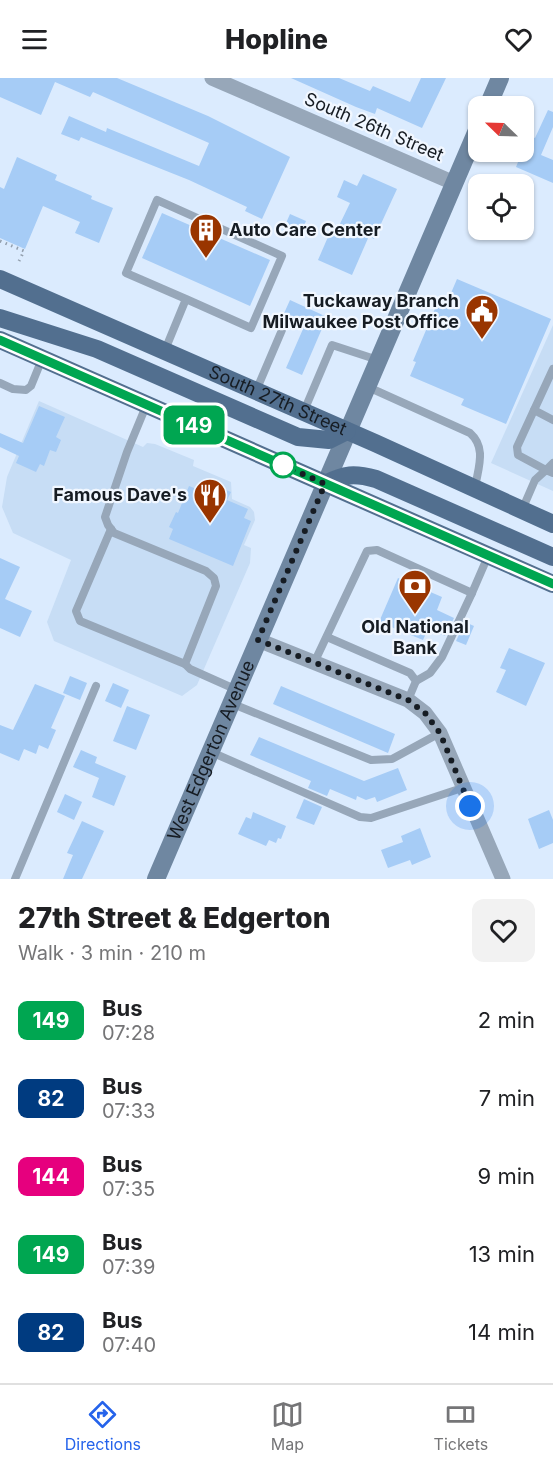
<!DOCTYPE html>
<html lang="en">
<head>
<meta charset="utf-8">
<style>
  body { margin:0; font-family:Inter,sans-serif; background:#f2f2f2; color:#202124; height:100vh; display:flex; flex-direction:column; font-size:22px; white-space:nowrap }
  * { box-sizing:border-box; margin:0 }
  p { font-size:20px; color:#757577 }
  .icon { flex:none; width:33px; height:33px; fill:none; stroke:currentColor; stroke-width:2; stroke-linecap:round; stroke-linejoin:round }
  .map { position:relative; height:801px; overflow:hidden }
  .panel { display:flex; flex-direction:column; background:#fff; flex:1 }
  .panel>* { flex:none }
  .badge { padding:0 12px; border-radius:9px; font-size:21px; line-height:39px }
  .needle { width:39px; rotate:293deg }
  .controls { position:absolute; left:468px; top:18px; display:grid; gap:12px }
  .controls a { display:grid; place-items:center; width:66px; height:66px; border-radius:12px; background:#fff; box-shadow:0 2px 4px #0004; font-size:30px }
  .you { position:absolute; width:30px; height:30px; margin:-15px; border:4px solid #fff; border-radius:50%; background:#1a73e8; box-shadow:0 0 0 9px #1a73e833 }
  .map>.badge { position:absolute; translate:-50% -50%; box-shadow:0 0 0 3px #fff }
  .round { display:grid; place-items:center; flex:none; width:63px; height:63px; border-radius:12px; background:#f2f2f2 }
  .headline { display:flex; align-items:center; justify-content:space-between; height:102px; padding:0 18px }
  h1 { font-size:28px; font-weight:800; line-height:45px }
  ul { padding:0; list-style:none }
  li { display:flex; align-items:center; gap:18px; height:78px; padding:0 18px }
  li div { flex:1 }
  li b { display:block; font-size:22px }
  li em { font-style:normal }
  li .badge { min-width:66px; font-weight:700; text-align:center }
  header { display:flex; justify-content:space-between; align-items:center; height:78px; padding:0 18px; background:#fff; font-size:27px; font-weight:800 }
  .dock { display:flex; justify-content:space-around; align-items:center; height:84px; border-top:2px solid #e0e0e0; background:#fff; font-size:16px; color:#757577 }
  .dock a { display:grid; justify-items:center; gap:3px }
  .dock .active { color:#2563eb }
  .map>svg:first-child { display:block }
  .built { fill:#c7ddf5 }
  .building { fill:#a6ccf6 }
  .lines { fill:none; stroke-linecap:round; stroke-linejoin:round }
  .path { stroke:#929eac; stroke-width:3; stroke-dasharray:1.5 4.5; stroke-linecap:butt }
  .lane { stroke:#97a7b9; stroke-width:8 }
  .street { stroke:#97a7b9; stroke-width:15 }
  .secondary { stroke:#6f87a1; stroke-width:18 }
  .primary { stroke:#526f8f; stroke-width:18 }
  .line-casing { stroke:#fff; stroke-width:14 }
  .line { stroke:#00a651; stroke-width:9 }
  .walk { stroke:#161c23; stroke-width:6; stroke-dasharray:0 10.8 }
  .stop-dot { fill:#fff; stroke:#00a651; stroke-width:3 }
  .labels { text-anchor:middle; stroke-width:4.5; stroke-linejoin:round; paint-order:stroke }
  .street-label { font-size:18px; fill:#161c23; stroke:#f1f7ff }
  .poi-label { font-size:18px; font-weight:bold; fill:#161c23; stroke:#f1f7ff; text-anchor:end }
</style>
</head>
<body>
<header><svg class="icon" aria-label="menu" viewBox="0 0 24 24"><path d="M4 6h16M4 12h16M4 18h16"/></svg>Hopline<svg class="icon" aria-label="heart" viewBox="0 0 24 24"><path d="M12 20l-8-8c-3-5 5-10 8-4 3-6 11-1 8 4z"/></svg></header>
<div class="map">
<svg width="553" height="801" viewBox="0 0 553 801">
  <rect width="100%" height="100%" fill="#dbebfe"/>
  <g class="built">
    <path d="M 553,247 L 553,413 L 491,385 Z"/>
    <path d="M 39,323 L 143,369 L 147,365 L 155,366 L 194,382 L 193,388 L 231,404 L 232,421 L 250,429 L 254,434 L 255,442 L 244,467 L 251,470 L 250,485 L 197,607 L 182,618 L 54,563 L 47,544 L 71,482 L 13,455 L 2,429 L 7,399 Z"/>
  </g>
  <g class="building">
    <path d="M 0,0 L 117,0 L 208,38 L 290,79 L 262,141 L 245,133 L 247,129 L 189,102 L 81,59 L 79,63 L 61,56 L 69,38 L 106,54 L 107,50 L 199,88 L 209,65 L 93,14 L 90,19 L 55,4 L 41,37 L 0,19 Z"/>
    <path d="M 291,0 L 339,0 L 370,13 L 373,8 L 410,24 L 421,0 L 446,0 L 422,50 L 377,30 L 375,36 L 356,29 Z"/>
    <path d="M 548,32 L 553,34 L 553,49 L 541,77 L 553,82 L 553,105 L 516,89 L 529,57 L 535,60 Z"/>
    <path d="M 17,79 L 57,97 L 55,102 L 92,118 L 91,121 L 113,130 L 99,165 L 75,155 L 80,144 L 43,128 L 25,171 L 0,160 L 0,109 L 4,111 Z"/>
    <path d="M 363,96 L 397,111 L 374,161 L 369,158 L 352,197 L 318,182 L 331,152 L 336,154 L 350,125 L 337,119 L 344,102 L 357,108 Z"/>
    <path d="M 162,135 L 270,182 L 250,228 L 142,180 Z"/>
    <path d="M 290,136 L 306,143 L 299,159 L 283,152 Z"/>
    <path d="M 457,201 L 551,241 L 506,346 L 461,327 L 464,321 L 410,298 L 416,284 L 413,283 L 437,226 L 445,229 Z"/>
    <path d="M 290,222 L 327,239 L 302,297 L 286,290 L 303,251 L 281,242 Z"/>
    <path d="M 39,328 L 65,339 L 56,359 L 61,362 L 56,374 L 50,372 L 44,388 L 40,386 L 36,394 L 16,385 L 19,378 L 0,369 L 0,355 L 23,365 Z"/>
    <path d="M 203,402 L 231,414 L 227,422 L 248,431 L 244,440 L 251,443 L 233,488 L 169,461 L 173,451 L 169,449 L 176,434 L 178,435 L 189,408 L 199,412 Z"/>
    <path d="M 0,480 L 20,489 L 5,521 L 32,533 L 20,559 L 0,550 Z"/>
    <path d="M 398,500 L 442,519 L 437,532 L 454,540 L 445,558 L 428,551 L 423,562 L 379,544 Z"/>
    <path d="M 465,544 L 474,548 L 466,567 L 456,563 Z"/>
    <path d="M 509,570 L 545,585 L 526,628 L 496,614 L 506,592 L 500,590 Z"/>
    <path d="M 70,598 L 87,605 L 80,622 L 63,615 Z"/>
    <path d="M 113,605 L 129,612 L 121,630 L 105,623 Z"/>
    <path d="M 35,606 L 65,618 L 51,650 L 56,652 L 48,671 L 39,667 L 36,676 L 24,671 L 19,683 L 0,675 L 0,647 L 13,652 Z"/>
    <path d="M 281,608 L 395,656 L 388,675 L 273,626 Z"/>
    <path d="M 127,628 L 150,637 L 136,672 L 113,663 Z"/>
    <path d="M 259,659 L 364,703 L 398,690 L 407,712 L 377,724 L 375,719 L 366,722 L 357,718 L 356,722 L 330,711 L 327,718 L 308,710 L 311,703 L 250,677 Z"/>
    <path d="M 81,672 L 97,679 L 95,685 L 126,698 L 114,728 L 92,719 L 99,700 L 73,689 Z"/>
    <path d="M 65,716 L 82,724 L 74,742 L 57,734 Z"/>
    <path d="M 304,721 L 322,729 L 314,747 L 296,740 Z"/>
    <path d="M 549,732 L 553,742 L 553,765 L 539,771 L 528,741 Z"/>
    <path d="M 253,734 L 286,748 L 281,761 L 278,760 L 276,765 L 269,762 L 266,768 L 238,756 L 246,739 L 251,741 Z"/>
    <path d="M 82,743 L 104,753 L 82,801 L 63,801 L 73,777 L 67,775 Z"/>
    <path d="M 420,750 L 431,779 L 412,787 L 410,782 L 388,790 L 381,772 L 403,764 L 401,758 Z"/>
  </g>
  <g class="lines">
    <path class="path" d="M 0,163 L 24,173 L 19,183"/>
    <g class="lane">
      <path d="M 165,272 L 186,221 L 126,195 L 157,122 L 282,178 L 251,250 L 186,221"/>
      <path d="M 553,291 L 517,369 L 518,377 L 546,392 L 553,385"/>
      <path d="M 0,305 L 13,311 L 26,312 L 31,308 L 42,281"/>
      <path d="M 368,309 L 470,355 C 487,370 478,390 475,410"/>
      <path d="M 256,313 L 282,252"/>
      <path d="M 146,328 L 127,374 L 105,439 L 108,447 L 114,455 L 206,493 L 214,500 L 216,508 L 185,586 L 190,591 L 237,612"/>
      <path d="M 534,332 L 553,342"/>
      <path d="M 304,333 L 332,267 L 378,282"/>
      <path d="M 522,432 L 535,402 L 546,392 L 553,395"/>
      <path d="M 111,451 L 76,533 L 80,543 L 185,586"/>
      <path d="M 327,559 L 410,595 L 416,603 L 408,622"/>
      <path d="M 314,585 L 367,473 L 377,472 L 472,515 L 488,478"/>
      <path d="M 416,603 L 430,595 L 442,579 L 472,515"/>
      <path d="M 233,626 L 371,682 L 392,681 L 440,655"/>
      <path d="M 211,674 L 360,739 L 371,740 L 462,710"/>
      <path d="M 15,801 L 96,608"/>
    </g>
    <g class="street">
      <path d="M 212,0 L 454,105"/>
      <path d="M 258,562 L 408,622 L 425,635 L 440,655 L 503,801"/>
    </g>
    <g class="secondary">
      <path d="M 488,28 L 500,0"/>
      <path id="s1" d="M 156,801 L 478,50"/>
    </g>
    <g class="primary">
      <path id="s2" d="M 0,201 L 375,365 L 553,446"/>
      <path d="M 0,240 L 97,271 L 298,359 L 329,362 L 347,353"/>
      <path d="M 0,262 L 553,506"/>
      <path d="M 325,406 C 345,396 354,395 376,401 L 553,479"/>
    </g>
  </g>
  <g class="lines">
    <defs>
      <path id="line" d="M 0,262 L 553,506"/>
    </defs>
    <use href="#line" class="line-casing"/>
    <use href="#line" class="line"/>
    <path class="walk" d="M 283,387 L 325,406 L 258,562 L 408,622 L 425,635 L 440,655 L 470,728"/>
  </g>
  <defs>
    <symbol id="building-pin" viewBox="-11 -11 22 30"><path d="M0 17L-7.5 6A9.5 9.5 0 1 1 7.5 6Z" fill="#993500" stroke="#f1f7ff"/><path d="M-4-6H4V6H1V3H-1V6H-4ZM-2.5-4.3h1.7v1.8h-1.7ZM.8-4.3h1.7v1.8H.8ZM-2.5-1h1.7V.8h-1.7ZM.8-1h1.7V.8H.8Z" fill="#fff"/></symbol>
    <symbol id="civic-pin" viewBox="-11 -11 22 30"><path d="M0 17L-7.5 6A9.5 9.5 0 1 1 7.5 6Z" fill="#993500" stroke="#f1f7ff"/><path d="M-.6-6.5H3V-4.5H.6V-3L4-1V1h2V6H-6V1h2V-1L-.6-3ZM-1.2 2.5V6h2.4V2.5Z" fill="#fff"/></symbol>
    <symbol id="restaurant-pin" viewBox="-11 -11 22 30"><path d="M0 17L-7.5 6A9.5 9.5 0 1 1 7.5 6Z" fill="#993500" stroke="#f1f7ff"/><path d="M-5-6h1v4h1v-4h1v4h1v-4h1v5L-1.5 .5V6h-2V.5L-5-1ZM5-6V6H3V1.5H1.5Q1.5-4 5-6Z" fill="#fff"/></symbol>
    <symbol id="bank-pin" viewBox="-11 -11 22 30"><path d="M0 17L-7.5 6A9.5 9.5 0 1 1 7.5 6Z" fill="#993500" stroke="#f1f7ff"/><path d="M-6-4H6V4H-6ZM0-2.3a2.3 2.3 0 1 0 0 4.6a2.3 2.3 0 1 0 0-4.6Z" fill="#fff"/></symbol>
  </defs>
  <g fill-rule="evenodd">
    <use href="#building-pin" x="187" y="133" width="38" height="52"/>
    <use href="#civic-pin" x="463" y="214" width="38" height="52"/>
    <use href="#restaurant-pin" x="191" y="398" width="38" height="52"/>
    <use href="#bank-pin" x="396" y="489" width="38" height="52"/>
  </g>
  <circle class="stop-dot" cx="283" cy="387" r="12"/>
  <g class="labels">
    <g class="street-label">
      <text transform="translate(374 49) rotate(23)" y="6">South 26th Street</text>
      <text dy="6" stroke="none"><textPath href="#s2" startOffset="303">South 27th Street</textPath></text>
      <text dy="6" stroke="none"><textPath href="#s1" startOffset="140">West Edgerton Avenue</textPath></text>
    </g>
    <g class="poi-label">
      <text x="229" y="158" text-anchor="start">Auto Care Center</text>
      <text x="459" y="229">Tuckaway Branch<tspan x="459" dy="21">Milwaukee Post Office</tspan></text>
      <text x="187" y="423">Famous Dave's</text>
      <text x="415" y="555" text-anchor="middle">Old National<tspan x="415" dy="21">Bank</tspan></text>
    </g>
  </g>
</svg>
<div class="controls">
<a><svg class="needle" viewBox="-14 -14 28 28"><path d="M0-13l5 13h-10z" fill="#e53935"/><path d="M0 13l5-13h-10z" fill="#757577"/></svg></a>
<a><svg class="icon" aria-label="locate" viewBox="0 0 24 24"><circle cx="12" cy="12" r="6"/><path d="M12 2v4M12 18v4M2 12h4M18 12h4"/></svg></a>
</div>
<div class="you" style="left:470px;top:728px"></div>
<b class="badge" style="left:194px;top:347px;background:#00a651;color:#fff">149</b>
</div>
<section class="panel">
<div class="headline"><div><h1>27th Street &amp; Edgerton</h1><p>Walk · 3 min · 210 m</p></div><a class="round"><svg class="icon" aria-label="heart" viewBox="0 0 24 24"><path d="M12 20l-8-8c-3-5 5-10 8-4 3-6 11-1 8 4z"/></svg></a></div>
<ul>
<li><span class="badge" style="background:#00a651;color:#fff">149</span><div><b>Bus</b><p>07:28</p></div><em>2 min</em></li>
<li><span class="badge" style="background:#003b80;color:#fff">82</span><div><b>Bus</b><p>07:33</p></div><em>7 min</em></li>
<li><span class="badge" style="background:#e6007e;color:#fff">144</span><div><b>Bus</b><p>07:35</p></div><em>9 min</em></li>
<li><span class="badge" style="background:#00a651;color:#fff">149</span><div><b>Bus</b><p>07:39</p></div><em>13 min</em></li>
<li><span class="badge" style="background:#003b80;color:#fff">82</span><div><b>Bus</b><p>07:40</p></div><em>14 min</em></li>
</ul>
</section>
<nav class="dock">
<a class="active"><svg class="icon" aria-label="directions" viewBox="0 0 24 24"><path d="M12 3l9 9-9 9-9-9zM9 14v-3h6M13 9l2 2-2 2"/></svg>Directions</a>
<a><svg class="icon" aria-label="map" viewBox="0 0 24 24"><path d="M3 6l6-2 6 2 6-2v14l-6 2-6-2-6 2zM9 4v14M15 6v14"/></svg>Map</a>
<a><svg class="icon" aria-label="tickets" viewBox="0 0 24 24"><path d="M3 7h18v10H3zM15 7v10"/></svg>Tickets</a>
</nav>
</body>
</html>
